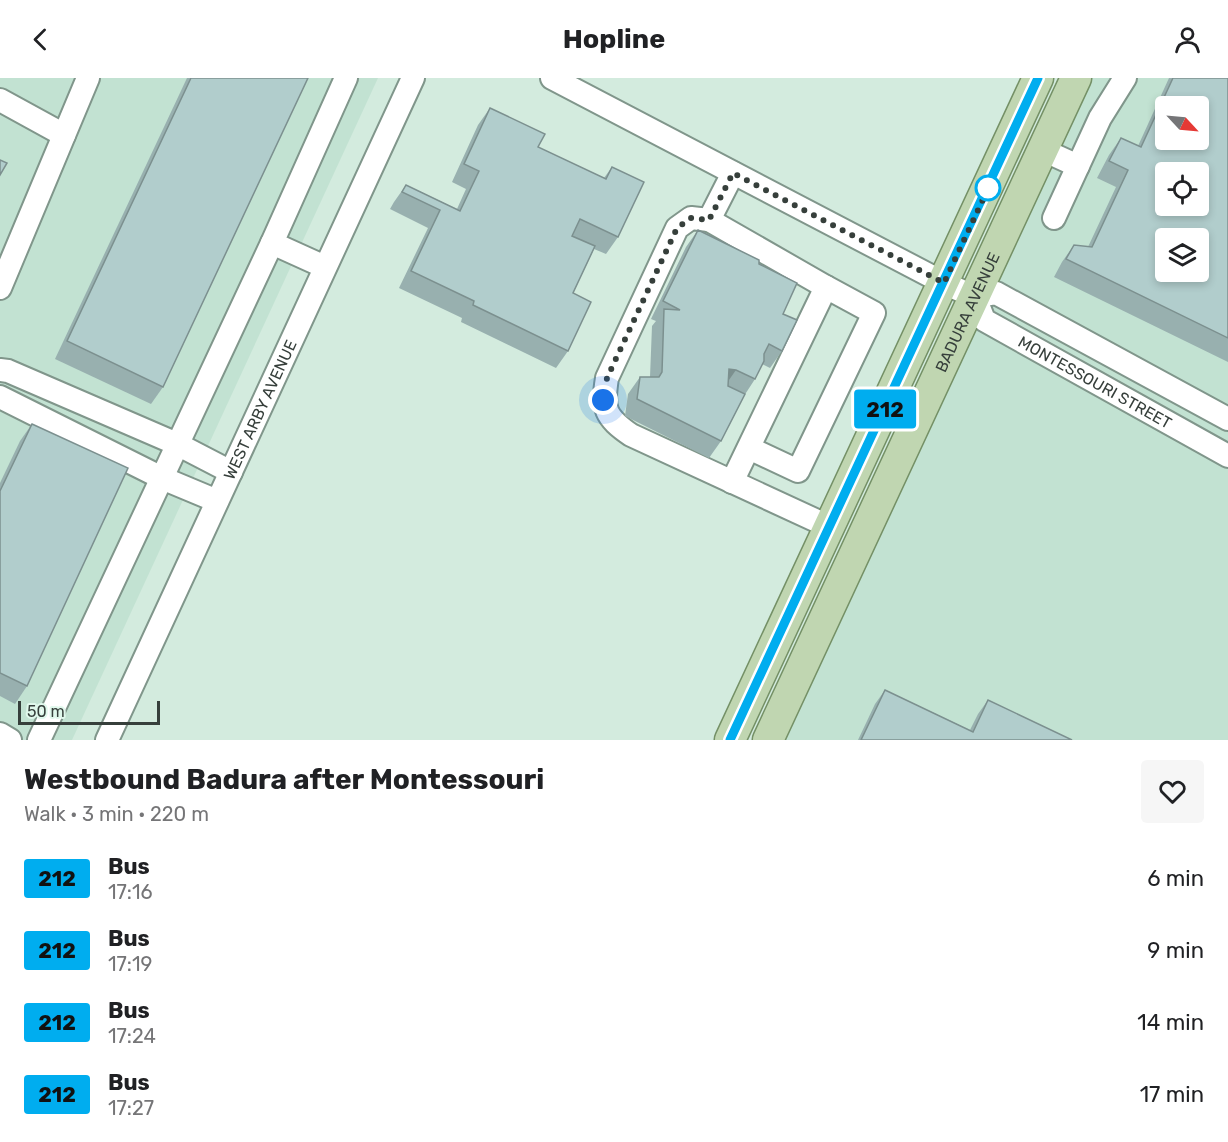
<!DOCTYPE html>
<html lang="en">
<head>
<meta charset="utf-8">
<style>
  body { margin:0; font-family:Rubik,sans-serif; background:#f6f6f6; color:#202124; height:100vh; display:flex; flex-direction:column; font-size:22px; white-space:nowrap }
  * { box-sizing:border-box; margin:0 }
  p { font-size:20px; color:#757577 }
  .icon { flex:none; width:33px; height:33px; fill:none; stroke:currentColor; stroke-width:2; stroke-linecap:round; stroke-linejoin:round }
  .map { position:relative; height:662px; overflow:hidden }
  .side { display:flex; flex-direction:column; background:#fff; flex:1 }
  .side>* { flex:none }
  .badge { padding:0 12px; border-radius:4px; font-size:21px; line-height:39px }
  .needle { width:39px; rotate:116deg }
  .tools { position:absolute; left:1155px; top:18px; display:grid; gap:12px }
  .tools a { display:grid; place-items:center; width:54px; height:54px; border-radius:6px; background:#fff; box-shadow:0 3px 9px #0003; font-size:30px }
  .scale { position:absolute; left:18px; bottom:15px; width:142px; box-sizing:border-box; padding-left:6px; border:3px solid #363f3b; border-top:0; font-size:16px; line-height:21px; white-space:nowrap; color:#363f3b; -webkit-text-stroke:4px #e0f8ec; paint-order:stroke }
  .you { position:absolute; width:30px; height:30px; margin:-15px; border:4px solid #fff; border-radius:50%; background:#1a73e8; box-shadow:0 0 0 9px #1a73e833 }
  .map>.badge { position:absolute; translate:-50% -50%; box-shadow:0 0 0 3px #fff }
  .round { display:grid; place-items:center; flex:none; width:63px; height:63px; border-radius:6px; background:#f6f6f6 }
  .head { display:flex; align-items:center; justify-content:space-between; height:102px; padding:0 24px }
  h1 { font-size:28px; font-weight:700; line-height:45px }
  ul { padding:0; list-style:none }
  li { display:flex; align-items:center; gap:18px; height:72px; padding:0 24px }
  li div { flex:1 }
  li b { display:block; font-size:22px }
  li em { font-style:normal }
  li .badge { min-width:66px; font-weight:700; text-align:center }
  header { display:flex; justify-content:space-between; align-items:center; height:78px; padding:0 24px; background:#fff; font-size:27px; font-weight:700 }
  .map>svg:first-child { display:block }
  .built { fill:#c2e2d2; fill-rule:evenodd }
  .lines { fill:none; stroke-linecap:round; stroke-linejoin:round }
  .minor-casing { stroke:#80968b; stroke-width:26 }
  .major-casing { stroke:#749066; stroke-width:33 }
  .minor { stroke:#fff; stroke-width:22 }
  .major { stroke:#c0d6b1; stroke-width:30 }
  .wall { fill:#98b0af }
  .shaded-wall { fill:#7c908f }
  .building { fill:#b1cdcc; stroke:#7c908f; stroke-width:1.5; fill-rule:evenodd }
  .line-casing { stroke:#fff; stroke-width:14 }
  .line { stroke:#00adef; stroke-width:9 }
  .walk { stroke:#363f3b; stroke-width:6; stroke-dasharray:0 10.8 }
  .stop-dot { fill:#fff; stroke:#00adef; stroke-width:3 }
  .labels { text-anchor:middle; stroke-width:5; stroke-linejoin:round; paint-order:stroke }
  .street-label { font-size:16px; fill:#363f3b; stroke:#e0f8ec }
</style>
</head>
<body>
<header><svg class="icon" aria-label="back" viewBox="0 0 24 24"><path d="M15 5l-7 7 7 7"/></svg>Hopline<svg class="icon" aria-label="person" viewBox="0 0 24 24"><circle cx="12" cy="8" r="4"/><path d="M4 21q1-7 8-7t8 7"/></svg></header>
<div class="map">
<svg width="1228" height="662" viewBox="0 0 1228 662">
  <rect width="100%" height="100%" fill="#d3ebde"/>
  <g class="built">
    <path d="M 0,0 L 378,0 L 72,662 L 0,662 Z"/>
    <path d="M 1090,0 L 1228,0 L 1228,662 L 782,662 ZM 1166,28 L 1198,28 L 1198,62 L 1166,62 ZM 1166,94 L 1198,94 L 1198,128 L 1166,128 ZM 1166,160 L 1198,160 L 1198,194 L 1166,194 Z"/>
  </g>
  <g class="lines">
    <defs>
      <g id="minor">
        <path d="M 552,0 L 944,205 L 975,219 L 996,215 L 1228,341"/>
        <path d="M 0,22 L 64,57"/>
        <path d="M 1043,72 L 1078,88"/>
        <path d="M 733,95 L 709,142 L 691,140 L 677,150 L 607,300 C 602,331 605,339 631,357 L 830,449"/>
        <path d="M 1054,140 L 1100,40 L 1125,0"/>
        <path d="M 709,142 L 826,209 L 732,404"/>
        <path d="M 325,189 L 272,165 L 346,0"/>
        <path d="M 0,210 L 88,0"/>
        <path id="s1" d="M 975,219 L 984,242 L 1228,378"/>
        <path d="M 0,292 L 8,293 L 177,366 L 231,394"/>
        <path d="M 0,319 L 162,400 L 217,423"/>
        <path d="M 749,370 L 798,393 L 874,235 L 826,209"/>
        <path d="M 0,656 L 10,662"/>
        <path d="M 39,662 L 272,165"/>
        <path id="s2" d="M 107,662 L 413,0"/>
      </g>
      <g id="major">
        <path d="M 730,662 L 1038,0"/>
        <path id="s3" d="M 768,662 L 1076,0"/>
      </g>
    </defs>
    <use href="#minor" class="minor-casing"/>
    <use href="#major" class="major-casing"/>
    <use href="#minor" class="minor"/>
    <use href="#major" class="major"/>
  </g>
  <g class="wall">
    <path d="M 187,0 L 308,0 L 163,309 L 151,326 L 55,281 Z"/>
    <path d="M 1169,0 L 1228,0 L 1228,284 L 1054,199 L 1062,184 L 1074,167 L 1088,169 L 1116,109 L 1097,100 L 1109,77 L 1121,60 L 1138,68 Z"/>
    <path d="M 490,30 L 538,69 L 604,100 L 612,89 L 618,159 L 606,176 L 594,171 L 573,215 L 568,273 L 556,290 L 461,244 L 462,240 L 399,210 L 428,150 L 390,131 L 394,124 L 406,107 L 457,131 L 466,111 L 452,104 L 478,47 Z"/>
    <path d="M 698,152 L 759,186 L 783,236 L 782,273 L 770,290 L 762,286 L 755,301 L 744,318 L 721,363 L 709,380 L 625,338 L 628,316 L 640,299 L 650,299 L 652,248 L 656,243 L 651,241 L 686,169 Z"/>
    <path d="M 32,346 L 27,608 L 15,626 L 0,618 L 0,405 L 20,363 Z"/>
    <path d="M 885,612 L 970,652 L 978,636 L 988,622 L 1072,662 L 858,662 L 875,626 Z"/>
  </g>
  <path class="shaded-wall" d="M 729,291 L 736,292 L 724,309 Z"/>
  <g class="building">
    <path d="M 191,0 L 308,0 L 163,309 L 67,263 Z"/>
    <path d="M 1173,0 L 1228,0 L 1228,260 L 1066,181 L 1074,167 L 1092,169 L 1128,92 L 1109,83 L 1121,60 L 1141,69 ZM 1166,28 L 1198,28 L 1198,62 L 1166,62 ZM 1166,94 L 1198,94 L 1198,128 L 1166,128 ZM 1166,160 L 1198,160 L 1198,194 L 1166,194 Z"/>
    <path d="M 490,30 L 545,56 L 538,69 L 606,101 L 612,89 L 644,104 L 618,159 L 580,141 L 572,158 L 595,168 L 573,215 L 591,224 L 568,273 L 473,227 L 474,223 L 411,193 L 440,132 L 402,114 L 406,107 L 460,133 L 479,93 L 464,86 Z"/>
    <path d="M 0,82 L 7,85 L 0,97 Z"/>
    <path d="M 698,152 L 759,182 L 759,186 L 797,205 L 783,236 L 797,242 L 782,273 L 769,266 L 764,276 L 764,283 L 755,301 L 736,292 L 729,291 L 728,308 L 745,316 L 721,363 L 637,321 L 640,299 L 659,299 L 662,294 L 664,231 L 680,232 L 663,223 Z"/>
    <path d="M 32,346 L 128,390 L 27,608 L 0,595 L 0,413 Z"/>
    <path d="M 885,612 L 973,654 L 988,622 L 1072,662 L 861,662 Z"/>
  </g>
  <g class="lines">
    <defs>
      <path id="line" d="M 730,662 L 1038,0"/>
    </defs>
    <use href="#line" class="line-casing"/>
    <use href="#line" class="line"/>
    <path class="walk" d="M 603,322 L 607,300 L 677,150 L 691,140 L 709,142 L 733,95 L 944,205 L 992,102 L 988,110"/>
  </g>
  <circle class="stop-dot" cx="988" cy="110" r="12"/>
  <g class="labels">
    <g class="street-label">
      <text dy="6" stroke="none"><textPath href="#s3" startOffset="472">BADURA AVENUE</textPath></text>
      <text dy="6" stroke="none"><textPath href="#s1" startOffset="152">MONTESSOURI STREET</textPath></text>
      <text dy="6" stroke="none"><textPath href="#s2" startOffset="364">WEST ARBY AVENUE</textPath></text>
    </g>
  </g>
</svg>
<div class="tools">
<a><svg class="needle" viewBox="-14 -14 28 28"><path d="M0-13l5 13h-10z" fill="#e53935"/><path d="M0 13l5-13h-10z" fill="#757577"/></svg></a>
<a><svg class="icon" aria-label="locate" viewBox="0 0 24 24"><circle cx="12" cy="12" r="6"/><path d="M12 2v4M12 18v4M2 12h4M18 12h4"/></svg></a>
<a><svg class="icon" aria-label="layers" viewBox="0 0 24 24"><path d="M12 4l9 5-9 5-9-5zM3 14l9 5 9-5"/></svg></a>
</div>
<div class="scale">50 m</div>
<div class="you" style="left:603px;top:322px"></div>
<b class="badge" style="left:885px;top:331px;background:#00adef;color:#111">212</b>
</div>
<section class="side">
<div class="head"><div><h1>Westbound Badura after Montessouri</h1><p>Walk · 3 min · 220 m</p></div><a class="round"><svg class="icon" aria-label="heart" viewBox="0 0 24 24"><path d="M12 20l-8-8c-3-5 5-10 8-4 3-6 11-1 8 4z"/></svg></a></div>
<ul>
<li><span class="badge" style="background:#00adef;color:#111">212</span><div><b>Bus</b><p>17:16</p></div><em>6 min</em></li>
<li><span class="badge" style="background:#00adef;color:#111">212</span><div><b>Bus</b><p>17:19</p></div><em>9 min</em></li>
<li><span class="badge" style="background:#00adef;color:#111">212</span><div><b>Bus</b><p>17:24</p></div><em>14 min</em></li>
<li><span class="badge" style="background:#00adef;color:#111">212</span><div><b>Bus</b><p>17:27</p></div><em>17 min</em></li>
</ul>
</section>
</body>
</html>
